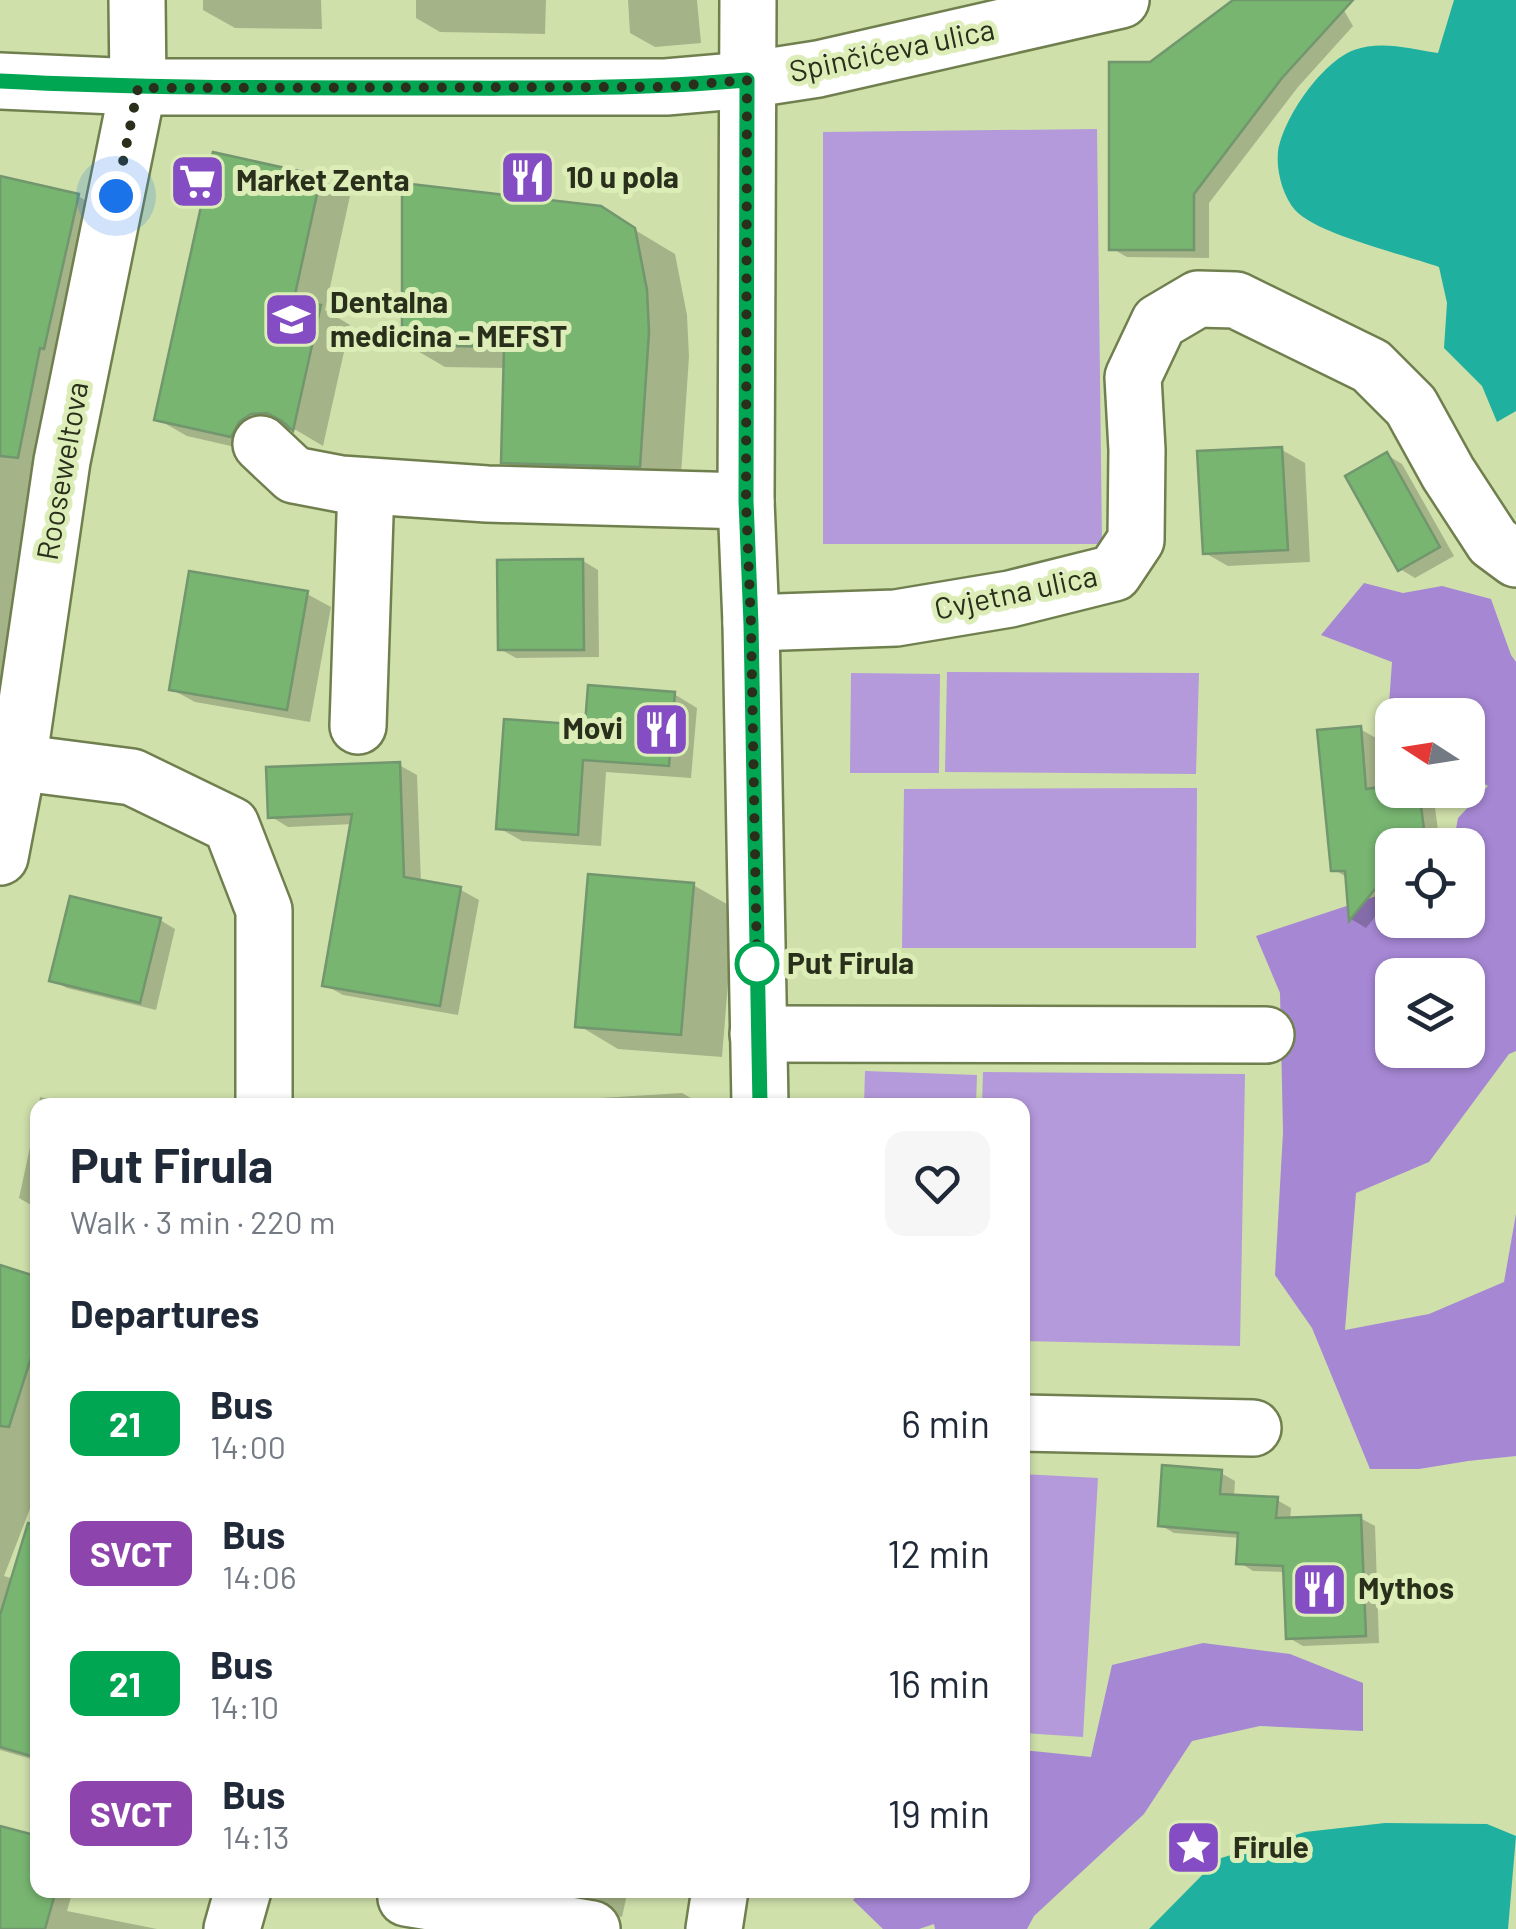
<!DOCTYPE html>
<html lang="en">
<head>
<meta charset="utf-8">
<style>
  body { margin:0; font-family:Barlow,sans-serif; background:#f6f6f7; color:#1f2937; height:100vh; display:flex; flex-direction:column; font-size:38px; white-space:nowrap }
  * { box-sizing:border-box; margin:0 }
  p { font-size:32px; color:#747a83 }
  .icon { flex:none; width:55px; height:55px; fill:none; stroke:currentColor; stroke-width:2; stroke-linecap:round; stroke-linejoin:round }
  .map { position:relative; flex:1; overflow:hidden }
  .details { position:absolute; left:30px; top:1098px; width:1000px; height:800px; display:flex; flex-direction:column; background:#fff; border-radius:20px; box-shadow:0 2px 8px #0004 }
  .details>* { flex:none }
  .badge { padding:0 20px; border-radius:15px; font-size:35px; line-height:65px }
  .needle { width:65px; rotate:282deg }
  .controls { position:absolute; left:1375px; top:698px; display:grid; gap:20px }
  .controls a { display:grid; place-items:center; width:110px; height:110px; border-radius:20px; background:#fff; box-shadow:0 2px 8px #0004; font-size:50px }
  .you { position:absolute; width:50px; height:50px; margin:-25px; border:8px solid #fff; border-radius:50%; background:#1a73e8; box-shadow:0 0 0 15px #1a73e833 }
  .map>.badge { position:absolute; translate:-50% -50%; box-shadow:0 0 0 5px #fff }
  h2 { padding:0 40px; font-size:38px; line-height:90px }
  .round { display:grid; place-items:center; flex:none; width:105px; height:105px; border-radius:20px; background:#f6f6f7 }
  .overview { display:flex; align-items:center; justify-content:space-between; height:170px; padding:0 40px }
  h1 { font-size:48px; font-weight:700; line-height:75px }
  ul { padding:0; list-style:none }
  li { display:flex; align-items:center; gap:30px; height:130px; padding:0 40px }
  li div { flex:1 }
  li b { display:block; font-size:38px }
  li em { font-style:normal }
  li .badge { min-width:110px; font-weight:700; text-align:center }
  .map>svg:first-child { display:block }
  .green { fill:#b499db }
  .forest { fill:#a687d4; fill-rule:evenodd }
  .water { fill:#1fb09f }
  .shadow { fill:#0003 }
  .building { fill:#77b571; stroke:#72966e; stroke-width:2.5 }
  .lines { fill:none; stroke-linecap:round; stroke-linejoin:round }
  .minor-casing { stroke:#707f4e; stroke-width:60 }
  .minor { stroke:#fff; stroke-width:55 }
  .line-casing { stroke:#fff; stroke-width:22 }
  .line { stroke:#00a651; stroke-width:15 }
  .walk { stroke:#292f1a; stroke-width:10; stroke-dasharray:0 18 }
  .stop-dot { fill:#fff; stroke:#00a651; stroke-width:5 }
  .labels { text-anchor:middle; stroke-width:10; stroke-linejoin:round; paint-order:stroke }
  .street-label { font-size:30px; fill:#292f1a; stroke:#dcedb8 }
  .poi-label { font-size:30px; font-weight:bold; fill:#292f1a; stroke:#dcedb8; text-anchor:start }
  .stop-label { font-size:30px; font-weight:bold; fill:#292f1a; stroke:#dcedb8; text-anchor:start }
</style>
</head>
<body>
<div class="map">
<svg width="1516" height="1929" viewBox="0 0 1516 1929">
  <rect width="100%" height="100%" fill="#cfe0ab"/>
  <g class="green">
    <path d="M 1097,129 L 1102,544 L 823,544 L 823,132 Z"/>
    <path d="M 947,672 L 1199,673 L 1196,774 L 945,772 Z"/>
    <path d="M 851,673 L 940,674 L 939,773 L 850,773 Z"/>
    <path d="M 1197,788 L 1196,948 L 902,948 L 904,789 Z"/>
    <path d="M 865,1071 L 977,1075 L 976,1105 L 864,1105 Z"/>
    <path d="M 983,1072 L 1245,1074 L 1240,1346 L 1023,1341 L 1022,1105 L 982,1105 Z"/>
    <path d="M 1022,1474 L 1098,1478 L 1083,1737 L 1023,1733 Z"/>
  </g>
  <g class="forest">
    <path d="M 1364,583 L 1403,593 L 1442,586 L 1491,599 L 1511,655 L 1516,662 L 1516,1051 L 1509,1054 L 1429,1162 L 1356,1193 L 1345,1330 L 1429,1314 L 1504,1282 L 1516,1214 L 1516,1456 L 1468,1461 L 1419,1469 L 1370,1469 L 1312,1328 L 1275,1275 L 1283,1132 L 1280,993 L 1256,936 L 1392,891 L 1392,920 L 1468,920 L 1468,845 L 1453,845 L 1458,818 L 1488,786 L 1468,774 L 1468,715 L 1398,715 L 1389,704 L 1392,662 L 1321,635 ZM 1392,975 L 1468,975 L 1468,1050 L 1392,1050 Z"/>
    <path d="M 1203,1643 L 1290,1654 L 1363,1683 L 1363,1731 L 1260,1726 L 1192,1741 L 1144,1814 L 1034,1916 L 1027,1929 L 935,1929 L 934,1924 L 919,1929 L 883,1929 L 853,1900 L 861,1890 L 1022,1890 L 1023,1750 L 1091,1757 L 1112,1665 Z"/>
  </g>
  <g class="water">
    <path d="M 1454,0 L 1516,0 L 1516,411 L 1497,422 L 1482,386 L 1444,348 L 1447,303 L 1439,267 C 1406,255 1316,234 1295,210 C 1283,196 1276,171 1278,152 C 1283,118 1322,62 1354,50 C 1381,40 1411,49 1438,53 Z"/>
    <path d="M 1385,1823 L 1487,1824 L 1516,1836 L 1508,1929 L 1149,1929 L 1218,1859 L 1305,1832 Z"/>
  </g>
  <g class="shadow">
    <path d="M 203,0 L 321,0 L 322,29 L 235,28 L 203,10 Z"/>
    <path d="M 416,0 L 546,0 L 545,34 L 440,32 L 416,18 Z"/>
    <path d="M 628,0 L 697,0 L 701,43 L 655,47 L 630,33 Z"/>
    <path d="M 1237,0 L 1338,0 L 1353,26 L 1298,87 L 1209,203 L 1209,258 L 1127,257 L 1111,248 L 1151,64 Z"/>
    <path d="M 320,178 L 350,196 L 325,310 L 350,325 L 323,446 L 296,430 L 284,430 L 261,453 L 187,436 L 157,419 Z"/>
    <path d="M 0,179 L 78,196 L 100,209 L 0,736 Z"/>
    <path d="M 600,209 L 675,254 L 687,315 L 689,357 L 680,489 L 544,485 L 504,462 L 506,368 L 445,367 L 404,343 Z"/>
    <path d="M 1282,450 L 1305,463 L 1310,562 L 1228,566 L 1205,553 Z"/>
    <path d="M 1387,455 L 1402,464 L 1454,556 L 1415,578 L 1400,569 Z"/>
    <path d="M 583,561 L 598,570 L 599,657 L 516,658 L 500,649 Z"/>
    <path d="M 307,594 L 331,607 L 310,722 L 195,702 L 171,689 Z"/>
    <path d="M 674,694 L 697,708 L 691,778 L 606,772 L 601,846 L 522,841 L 499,828 L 587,728 Z"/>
    <path d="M 1360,729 L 1376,738 L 1380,789 L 1392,787 L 1392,790 L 1428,790 L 1433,793 L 1440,845 L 1392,845 L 1392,896 L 1366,928 L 1351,919 L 1348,878 L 1333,869 Z"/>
    <path d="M 399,765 L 417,775 L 421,883 L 461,890 L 479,900 L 458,1015 L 343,995 L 325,985 L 353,824 L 288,827 L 270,816 Z"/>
    <path d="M 693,885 L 734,908 L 722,1057 L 618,1049 L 578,1025 Z"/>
    <path d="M 160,920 L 175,929 L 156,1010 L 67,988 L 52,980 Z"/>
    <path d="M 682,1093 L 703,1105 L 585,1105 L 584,1099 Z"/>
    <path d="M 40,1097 L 79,1105 L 39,1105 Z"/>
    <path d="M 38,1110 L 38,1209 L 19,1198 Z"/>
    <path d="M 0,1268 L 38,1279 L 38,1411 L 32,1428 L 38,1430 L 38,1488 L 4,1576 L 38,1586 L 38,1761 L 0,1750 Z"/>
    <path d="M 1221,1473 L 1235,1481 L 1234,1497 L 1277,1500 L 1291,1508 L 1290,1520 L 1360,1518 L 1375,1526 L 1379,1643 L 1303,1646 L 1289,1638 L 1286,1572 L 1253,1571 L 1239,1562 L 1240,1538 L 1174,1533 L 1160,1525 Z"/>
    <path d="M 0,1843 L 38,1890 L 73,1890 L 67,1911 L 157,1929 L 0,1929 Z"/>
    <path d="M 510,1890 L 628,1890 L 622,1917 L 527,1900 Z"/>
  </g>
  <g class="building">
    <path d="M 1233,0 L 1353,0 L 1282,78 L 1194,194 L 1194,250 L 1109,250 L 1109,62 L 1150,62 Z"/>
    <path d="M 213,152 L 321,176 L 294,299 L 321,305 L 293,431 L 282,421 L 267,413 L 251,414 L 239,422 L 231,437 L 154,420 Z"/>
    <path d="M 0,176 L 79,194 L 44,349 L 40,348 L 18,458 L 0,456 Z"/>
    <path d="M 402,183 L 601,206 L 635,228 L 647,290 L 649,332 L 640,467 L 501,463 L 504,347 L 402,345 Z"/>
    <path d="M 1282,447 L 1288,550 L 1203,554 L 1197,451 Z"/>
    <path d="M 1387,452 L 1440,547 L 1398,571 L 1345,476 Z"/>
    <path d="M 583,559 L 584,650 L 498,650 L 497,560 Z"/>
    <path d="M 189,571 L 308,591 L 287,710 L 169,690 Z"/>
    <path d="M 588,685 L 675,692 L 669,766 L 583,760 L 578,835 L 496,829 L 504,719 L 585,725 Z"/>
    <path d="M 1361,726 L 1366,789 L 1392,785 L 1392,790 L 1419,790 L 1426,845 L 1392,845 L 1392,885 L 1375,889 L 1349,921 L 1345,871 L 1331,871 L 1317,730 Z"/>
    <path d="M 400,762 L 404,877 L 461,887 L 440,1006 L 322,986 L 352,814 L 268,818 L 266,767 Z"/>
    <path d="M 588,874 L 694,883 L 681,1035 L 575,1027 Z"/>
    <path d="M 70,896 L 161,918 L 140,1003 L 49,981 Z"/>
    <path d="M 0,1265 L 38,1277 L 38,1336 L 9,1427 L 0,1426 Z"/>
    <path d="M 1162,1465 L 1222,1470 L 1220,1494 L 1278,1497 L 1276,1518 L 1361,1515 L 1366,1636 L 1286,1639 L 1283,1566 L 1236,1564 L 1238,1533 L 1158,1526 Z"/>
    <path d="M 28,1523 L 38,1524 L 38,1758 L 0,1747 L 0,1615 Z"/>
    <path d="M 0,1826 L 38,1836 L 38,1890 L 56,1890 L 45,1929 L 0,1929 Z"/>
  </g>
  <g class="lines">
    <defs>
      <g id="minor">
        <path d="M 748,0 L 746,501 L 751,623 L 760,1105"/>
        <path d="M 0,81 L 138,87 L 666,87 L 747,80 L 818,69 L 1121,0"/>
        <path d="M 261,444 L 294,475 L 341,484 L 487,494 L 746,501"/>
        <path d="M 751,623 L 896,618 L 1010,599 L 1114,573 L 1136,540 L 1137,450 L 1133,377 L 1159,322 L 1198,299 L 1236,300 L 1371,366 L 1411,406 L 1448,473 L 1493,542 L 1516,559"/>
        <path d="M 358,726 L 366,486"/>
        <path d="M 0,760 L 132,777 L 231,825 L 264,910 L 264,1105"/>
        <path d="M 0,857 L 18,763 L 62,461 L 138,87 L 137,0"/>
        <path d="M 758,1034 L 1266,1035"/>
        <path d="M 1022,1423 L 1253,1428"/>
        <path d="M 406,1898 L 592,1929"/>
        <path d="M 232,1929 L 243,1890"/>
        <path d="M 714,1929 L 720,1890"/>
      </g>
    </defs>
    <use href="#minor" class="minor-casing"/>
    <use href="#minor" class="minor"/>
  </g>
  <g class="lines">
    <defs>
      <path id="line" d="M 0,81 C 135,88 269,88 404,88 C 518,88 633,90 747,80 L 746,501 L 751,624 L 760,1105"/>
    </defs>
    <use href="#line" class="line-casing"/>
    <use href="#line" class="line"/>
    <path class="walk" d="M 116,196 L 138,88 L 666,87 L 747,80 L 746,501 L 751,624 L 757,964"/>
  </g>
  <defs>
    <symbol id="restaurant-square" viewBox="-11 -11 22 22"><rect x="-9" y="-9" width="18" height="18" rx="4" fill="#854dc4" stroke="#dcedb8"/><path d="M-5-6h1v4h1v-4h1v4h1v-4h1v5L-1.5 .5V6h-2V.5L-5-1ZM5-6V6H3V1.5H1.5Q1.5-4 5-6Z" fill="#fff"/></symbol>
    <symbol id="supermarket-square" viewBox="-11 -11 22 22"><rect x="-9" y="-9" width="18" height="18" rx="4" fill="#854dc4" stroke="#dcedb8"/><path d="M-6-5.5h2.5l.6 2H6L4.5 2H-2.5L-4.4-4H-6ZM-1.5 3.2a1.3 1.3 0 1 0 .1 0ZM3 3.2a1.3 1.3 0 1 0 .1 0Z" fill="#fff"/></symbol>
    <symbol id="university-square" viewBox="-11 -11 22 22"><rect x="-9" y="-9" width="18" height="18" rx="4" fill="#854dc4" stroke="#dcedb8"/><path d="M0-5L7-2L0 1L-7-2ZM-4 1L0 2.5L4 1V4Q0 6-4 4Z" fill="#fff"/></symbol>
    <symbol id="sight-square" viewBox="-11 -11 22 22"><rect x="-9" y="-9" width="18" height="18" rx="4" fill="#854dc4" stroke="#dcedb8"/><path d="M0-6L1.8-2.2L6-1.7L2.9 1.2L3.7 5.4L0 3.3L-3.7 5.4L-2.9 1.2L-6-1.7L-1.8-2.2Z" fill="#fff"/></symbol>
  </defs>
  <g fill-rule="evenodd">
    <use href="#restaurant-square" x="496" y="146" width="63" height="63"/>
    <use href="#supermarket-square" x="166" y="150" width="63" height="63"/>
    <use href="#university-square" x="260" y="288" width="63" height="63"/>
    <use href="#restaurant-square" x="630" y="698" width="63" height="63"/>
    <use href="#restaurant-square" x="1288" y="1558" width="63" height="63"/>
    <use href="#sight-square" x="1162" y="1816" width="63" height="63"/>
  </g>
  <circle class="stop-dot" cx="757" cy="964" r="20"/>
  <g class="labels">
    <g class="street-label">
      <text transform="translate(892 51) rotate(-12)" y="10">Spinčićeva ulica</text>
      <text transform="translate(63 471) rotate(-80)" y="10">Rooseweltova</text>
      <text transform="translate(1016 593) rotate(-12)" y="10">Cvjetna ulica</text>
    </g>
    <g class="poi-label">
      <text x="566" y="188">10 u pola</text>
      <text x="236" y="191">Market Zenta</text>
      <text x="330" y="313">Dentalna<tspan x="330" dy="34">medicina - MEFST</tspan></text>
      <text x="623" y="739" text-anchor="end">Movi</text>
      <text x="1358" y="1599">Mythos</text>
      <text x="1233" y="1858">Firule</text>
    </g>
    <g class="stop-label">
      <text x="787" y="974">Put Firula</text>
    </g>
  </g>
</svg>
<div class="controls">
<a><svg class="needle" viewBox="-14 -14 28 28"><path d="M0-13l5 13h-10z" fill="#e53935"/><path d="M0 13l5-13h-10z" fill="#747a83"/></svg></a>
<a><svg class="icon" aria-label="locate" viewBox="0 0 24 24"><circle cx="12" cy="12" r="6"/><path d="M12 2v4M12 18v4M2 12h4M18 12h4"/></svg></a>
<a><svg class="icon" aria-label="layers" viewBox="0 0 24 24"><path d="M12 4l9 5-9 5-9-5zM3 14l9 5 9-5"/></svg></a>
</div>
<div class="you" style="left:116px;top:196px"></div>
<section class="details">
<div class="overview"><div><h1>Put Firula</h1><p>Walk · 3 min · 220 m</p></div><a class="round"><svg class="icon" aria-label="heart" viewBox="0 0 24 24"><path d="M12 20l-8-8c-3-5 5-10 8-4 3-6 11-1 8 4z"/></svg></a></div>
<h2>Departures</h2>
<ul>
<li><span class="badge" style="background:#00a651;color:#fff">21</span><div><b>Bus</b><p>14:00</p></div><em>6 min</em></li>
<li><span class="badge" style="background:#8e44ad;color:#fff">SVCT</span><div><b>Bus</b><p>14:06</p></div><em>12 min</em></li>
<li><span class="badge" style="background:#00a651;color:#fff">21</span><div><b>Bus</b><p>14:10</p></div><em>16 min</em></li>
<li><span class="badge" style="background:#8e44ad;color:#fff">SVCT</span><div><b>Bus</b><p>14:13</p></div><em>19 min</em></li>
</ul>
</section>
</div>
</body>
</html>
